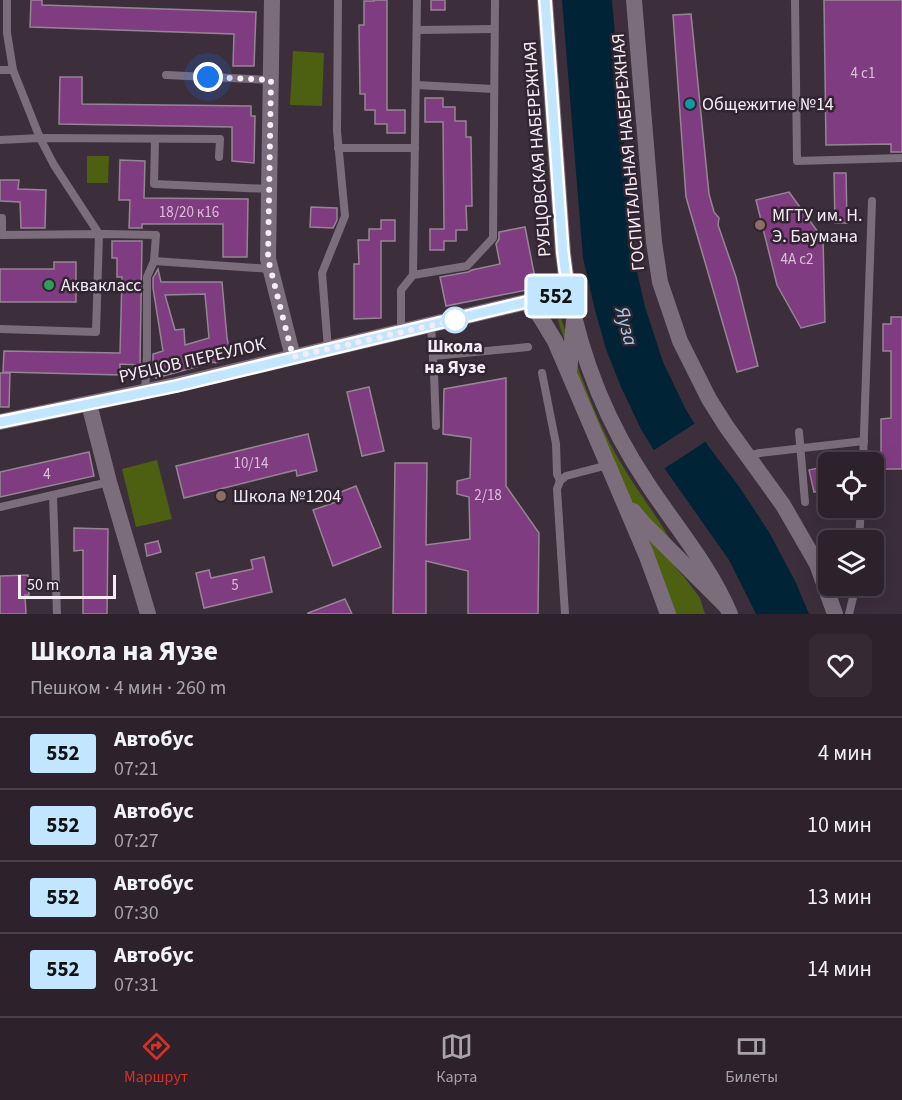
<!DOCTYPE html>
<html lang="ru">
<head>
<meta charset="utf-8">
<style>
  body { margin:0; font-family:"Source Sans 3",sans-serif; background:#352a34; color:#f1f3f6; height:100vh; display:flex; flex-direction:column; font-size:22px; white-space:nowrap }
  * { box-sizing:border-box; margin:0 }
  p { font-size:20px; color:#a7a4a9 }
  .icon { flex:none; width:33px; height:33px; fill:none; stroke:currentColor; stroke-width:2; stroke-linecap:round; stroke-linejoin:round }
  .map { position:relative; height:614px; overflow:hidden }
  .details { display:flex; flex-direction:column; background:#2d222c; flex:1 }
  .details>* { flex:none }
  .badge { padding:0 12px; border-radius:4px; font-size:21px; line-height:39px }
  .controls { position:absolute; left:818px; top:452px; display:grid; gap:12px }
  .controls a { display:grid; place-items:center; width:66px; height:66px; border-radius:9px; background:#2d222c; box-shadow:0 6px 24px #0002,0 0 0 2px #483f48; font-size:30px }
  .scale { position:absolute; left:18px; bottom:15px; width:98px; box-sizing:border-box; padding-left:6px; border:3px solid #f5ecf4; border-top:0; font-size:16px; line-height:21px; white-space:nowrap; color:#f5ecf4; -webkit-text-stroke:4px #312531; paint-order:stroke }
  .you { position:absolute; width:30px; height:30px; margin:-15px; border:4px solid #fff; border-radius:50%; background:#1a73e8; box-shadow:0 0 0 9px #1a73e833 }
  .map>.badge { position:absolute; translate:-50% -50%; box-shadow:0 0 0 3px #fff }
  .round { display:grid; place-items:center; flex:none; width:63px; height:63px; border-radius:9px; background:#352a34 }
  .head { display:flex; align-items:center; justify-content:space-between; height:102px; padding:0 30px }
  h1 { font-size:28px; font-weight:700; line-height:45px }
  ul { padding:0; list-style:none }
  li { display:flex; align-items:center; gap:18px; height:72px; padding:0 30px; border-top:2px solid #483f48 }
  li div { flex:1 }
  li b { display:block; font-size:22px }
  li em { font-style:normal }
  li .badge { min-width:66px; font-weight:700; text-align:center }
  .tab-bar { display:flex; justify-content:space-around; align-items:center; height:84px; border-top:2px solid #483f48; background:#2d222c; font-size:16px; color:#a7a4a9 }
  .tab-bar a { display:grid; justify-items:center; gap:3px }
  .tab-bar .selected { color:#d93025 }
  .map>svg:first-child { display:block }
  .green { fill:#4d5f11 }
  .water { fill:#012336 }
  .pier { fill:#3c2e3b }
  .building { fill:#803c80; stroke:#958594; stroke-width:1.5; fill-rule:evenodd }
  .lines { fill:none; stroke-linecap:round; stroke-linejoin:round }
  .service { stroke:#7c6d7c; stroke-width:8 }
  .minor { stroke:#7c6d7c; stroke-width:16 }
  .tertiary { stroke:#7c6d7c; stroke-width:16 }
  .secondary { stroke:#7c6d7c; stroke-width:16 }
  .line-casing { stroke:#fff; stroke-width:14 }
  .line { stroke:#c2e6ff; stroke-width:9 }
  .walk { stroke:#f5ecf4; stroke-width:6; stroke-dasharray:0 10.8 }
  .culture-dot { fill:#0f9aa8; stroke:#312531; stroke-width:2 }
  .education-dot { fill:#8d6e63; stroke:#312531; stroke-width:2 }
  .leisure-dot { fill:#2e9e5b; stroke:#312531; stroke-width:2 }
  .stop-dot { fill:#fff; stroke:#c2e6ff; stroke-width:3 }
  .labels { text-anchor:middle; stroke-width:5; stroke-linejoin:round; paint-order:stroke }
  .number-label { font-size:15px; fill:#d8c0d7 }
  .poi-label { font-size:18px; fill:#f5ecf4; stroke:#312531; text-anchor:start }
  .street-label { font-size:18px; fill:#f5ecf4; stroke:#312531 }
  .stop-label { font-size:18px; font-weight:bold; fill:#f5ecf4; stroke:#312531 }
  .water-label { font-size:20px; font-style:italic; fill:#a3d0ef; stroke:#312531 }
</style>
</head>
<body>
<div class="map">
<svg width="902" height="614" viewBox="0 0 902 614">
  <rect width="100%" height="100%" fill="#3c2e3b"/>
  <g class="green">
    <path d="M 293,51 L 324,53 L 322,106 L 290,105 Z"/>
    <path d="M 87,156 L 109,156 L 108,183 L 87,183 Z"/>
    <path d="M 561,318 C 577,365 593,415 618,458 C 637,492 662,521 679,556 L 643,520 L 616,481 L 601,444 L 560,327 L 558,320 Z"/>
    <path d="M 157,460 L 172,519 L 136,527 L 122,469 Z"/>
    <path d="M 647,535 L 685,578 L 700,598 L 705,614 L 671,614 Z"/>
  </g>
  <path class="water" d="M 562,0 L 612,0 L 634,258 L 645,307 L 663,362 L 686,410 L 709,447 L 740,488 L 769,532 L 796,583 L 809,614 L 756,614 L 729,560 L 665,469 L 641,429 L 621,387 L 606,349 L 595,310 L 583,258 Z"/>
  <path class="pier" d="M 697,422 L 708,440 L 662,470 L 651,452 Z"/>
  <g class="building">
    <path d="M 31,0 L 42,0 L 42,5 L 256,12 L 254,66 L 233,66 L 234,34 L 30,27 Z"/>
    <path d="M 374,0 L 387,0 L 387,110 L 405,110 L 405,133 L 387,133 L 387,124 L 375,124 L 375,110 L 365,110 L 365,94 L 360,94 L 359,25 L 364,25 L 364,1 L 374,1 Z"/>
    <rect x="431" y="0" width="14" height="10"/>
    <path d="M 824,0 L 902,0 L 902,152 L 891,152 L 891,144 L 826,145 Z"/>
    <path d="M 691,14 L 709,194 L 714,212 L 719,218 L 718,225 L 736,277 L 758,366 L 737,372 L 686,197 L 673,15 Z"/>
    <path d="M 60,77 L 82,77 L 82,104 L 251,106 L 251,116 L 255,116 L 254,163 L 232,161 L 232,127 L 59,124 Z"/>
    <path d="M 425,98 L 443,98 L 443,107 L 455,107 L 455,121 L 466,121 L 466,137 L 471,137 L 472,206 L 466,206 L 467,230 L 456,230 L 456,241 L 444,241 L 444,250 L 430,250 L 430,229 L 444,229 L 443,122 L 425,122 Z"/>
    <path d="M 120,160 L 145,161 L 144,198 L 248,199 L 247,257 L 223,257 L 223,224 L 142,224 L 142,228 L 129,228 L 130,200 L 119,200 Z"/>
    <path d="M 834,173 L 846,173 L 847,223 L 835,223 Z"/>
    <path d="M 0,180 L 19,180 L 18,189 L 46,190 L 45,228 L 21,228 L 20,202 L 0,201 Z"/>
    <path d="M 789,192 L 823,239 L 825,322 L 801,328 L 777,285 L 756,200 Z"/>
    <path d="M 311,207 L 337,208 L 337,220 L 333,228 L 310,227 Z"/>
    <path d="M 381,220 L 395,220 L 395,241 L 381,241 L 381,318 L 354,319 L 354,264 L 359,264 L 358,240 L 369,240 L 369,229 L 381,229 Z"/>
    <path d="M 525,227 L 537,288 L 446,306 L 440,277 L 468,272 L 472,270 L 500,264 L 496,244 L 499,239 L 499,232 Z"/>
    <path d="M 112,241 L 142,241 L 140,365 L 120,364 L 120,375 L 3,372 L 4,351 L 120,353 L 122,277 L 117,277 L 117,258 L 112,258 Z"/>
    <path d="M 54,262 L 76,262 L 76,302 L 0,302 L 0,269 L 54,269 Z"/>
    <path d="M 158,269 L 161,282 L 222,282 L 227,338 L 231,358 L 215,363 L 214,362 L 156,378 L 153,367 L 153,354 L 163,351 L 153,288 L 153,278 ZM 205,294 L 209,338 L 185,345 L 184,329 L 175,330 L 165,295 Z"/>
    <path d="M 891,317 L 902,317 L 902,469 L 881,469 L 881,419 L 891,418 L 891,351 L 883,351 L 883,324 L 891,324 Z"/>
    <path d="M 0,373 L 10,373 L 9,407 L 0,407 Z"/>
    <path d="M 506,378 L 506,486 L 539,533 L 538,614 L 468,614 L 468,571 L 426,561 L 426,614 L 393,614 L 395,463 L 427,463 L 426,545 L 470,539 L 469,497 L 457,494 L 457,481 L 470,478 L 471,438 L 443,434 L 444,389 Z"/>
    <path d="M 369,387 L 384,451 L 362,456 L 347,392 Z"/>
    <path d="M 308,434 L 317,471 L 297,476 L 296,470 L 184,498 L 176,466 Z"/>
    <path d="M 89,452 L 94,476 L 0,497 L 0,472 Z"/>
    <path d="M 828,466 L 828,489 L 814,492 L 809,470 Z"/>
    <path d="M 356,486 L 381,547 L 333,566 L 313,510 L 339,501 L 336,494 Z"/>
    <path d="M 74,528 L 108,529 L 107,614 L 83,614 L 83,550 L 74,551 Z"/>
    <path d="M 158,541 L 161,552 L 147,556 L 145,544 Z"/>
    <path d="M 264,557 L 272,592 L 204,608 L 196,573 L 209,570 L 211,578 L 253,569 L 251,560 Z"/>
    <path d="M 28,575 L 29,595 L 25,595 L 26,614 L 0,614 L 0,576 Z"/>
    <path d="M 345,599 L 352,614 L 308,614 L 308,613 Z"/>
  </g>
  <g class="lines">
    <g class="service">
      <path d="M 795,0 L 797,161 L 902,158"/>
      <path d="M 417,30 L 494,29"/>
      <path d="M 0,70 L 13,70"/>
      <path d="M 166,75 L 271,80"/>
      <path d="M 416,85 L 494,89"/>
      <path d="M 155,139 L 154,184 L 269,189"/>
      <path d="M 0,140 L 40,138 L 220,139 L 219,157"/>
      <path d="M 338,148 L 415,148"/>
      <path d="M 0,218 L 2,218 L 2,235 L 105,234 L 156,235 L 154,261 L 147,277 L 147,356 L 145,392"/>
      <path d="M 154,261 L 271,269"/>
      <path d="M 413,275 L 417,0"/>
      <path d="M 431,325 L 434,374 L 436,426"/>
      <path d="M 0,329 L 96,332 L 99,234 L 54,165 L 40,138 L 13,70 L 7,33 L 7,0"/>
      <path d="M 401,332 L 401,290 L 413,275 L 467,266 L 493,238 L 495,0"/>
      <path d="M 328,349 L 322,273 L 345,216 L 337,131 L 338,0"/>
      <path d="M 433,356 L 528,347"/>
      <path d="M 542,373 L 556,444 L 557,474 L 560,481"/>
      <path d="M 799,432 L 805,502"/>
      <path d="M 748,456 L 760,453 L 864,441"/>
      <path d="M 863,462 L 872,201"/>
      <path d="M 53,495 L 57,614"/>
      <path d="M 0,507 L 109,482"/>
      <path d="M 859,540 L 861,507"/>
      <path d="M 565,614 L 557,489 L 560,481 L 566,476 L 608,465"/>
      <path d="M 849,614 L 856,585"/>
    </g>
    <g class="minor">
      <path d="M 272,0 L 268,259 L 293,357"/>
      <path d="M 89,404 L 109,482 L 148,614"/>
    </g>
    <g class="tertiary">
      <path d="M 526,303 L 538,313 L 555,341 L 646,554 L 668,614"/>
      <path d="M 569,372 L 574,321"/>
      <path d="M 0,422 L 176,385 L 568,292"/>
      <path d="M 633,511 L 644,524 L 726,606"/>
    </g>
    <g class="secondary">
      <path d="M 545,0 L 563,253 C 565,266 566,280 569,293 C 582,361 609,426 647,483 C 675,526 710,566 730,614"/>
      <path d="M 634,0 L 654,242 L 660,282 L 680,341 L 709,399 L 726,426 L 783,505 L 817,564 L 835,614"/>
    </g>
  </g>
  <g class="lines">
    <defs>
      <path id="line" d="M 0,422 L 176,386 L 568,292 L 563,253 L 545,0"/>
    </defs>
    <use href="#line" class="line-casing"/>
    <use href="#line" class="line"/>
    <path class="walk" d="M 208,77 L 271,80 L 268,259 L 293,357 L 455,320"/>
  </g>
  <circle class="culture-dot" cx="690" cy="104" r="6"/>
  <g class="education-dot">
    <circle cx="760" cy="225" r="6"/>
    <circle cx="221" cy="496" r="6"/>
  </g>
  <circle class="leisure-dot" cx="49" cy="285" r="6"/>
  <circle class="stop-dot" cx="455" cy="320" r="12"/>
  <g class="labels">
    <g class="number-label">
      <text x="863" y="78">4 с1</text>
      <text x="189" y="217">18/20 к16</text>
      <text x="797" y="264">4А с2</text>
      <text x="251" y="468">10/14</text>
      <text x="47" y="479">4</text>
      <text x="488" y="500">2/18</text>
      <text x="235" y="590">5</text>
    </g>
    <g class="poi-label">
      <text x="702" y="110">Общежитие №14</text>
      <text x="772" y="221">МГТУ им. Н.<tspan x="772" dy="21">Э. Баумана</tspan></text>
      <text x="61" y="291">Аквакласс</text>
      <text x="233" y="502">Школа №1204</text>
    </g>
    <g class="street-label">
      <text transform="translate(537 149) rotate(-94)" y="6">РУБЦОВСКАЯ НАБЕРЕЖНАЯ</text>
      <text transform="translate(628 152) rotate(-95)" y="6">ГОСПИТАЛЬНАЯ НАБЕРЕЖНАЯ</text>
      <text transform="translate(192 360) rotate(-13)" y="6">РУБЦОВ ПЕРЕУЛОК</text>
    </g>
    <g class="stop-label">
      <text x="455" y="352">Школа<tspan x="455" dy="21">на Яузе</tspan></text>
    </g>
    <g class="water-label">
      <text transform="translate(627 326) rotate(75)" y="7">Яуза</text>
    </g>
  </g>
</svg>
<div class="controls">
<a><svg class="icon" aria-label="locate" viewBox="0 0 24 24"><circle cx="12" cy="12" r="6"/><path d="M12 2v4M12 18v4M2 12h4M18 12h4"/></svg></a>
<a><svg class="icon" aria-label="layers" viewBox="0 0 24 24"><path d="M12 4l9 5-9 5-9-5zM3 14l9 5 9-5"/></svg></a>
</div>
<div class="scale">50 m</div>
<div class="you" style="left:208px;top:77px"></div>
<b class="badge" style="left:556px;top:296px;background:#c2e6ff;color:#111">552</b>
</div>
<section class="details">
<div class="head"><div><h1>Школа на Яузе</h1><p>Пешком · 4 мин · 260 m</p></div><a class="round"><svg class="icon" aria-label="heart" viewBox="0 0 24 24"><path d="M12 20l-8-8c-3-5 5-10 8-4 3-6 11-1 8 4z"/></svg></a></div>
<ul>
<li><span class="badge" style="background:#c2e6ff;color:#111">552</span><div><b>Автобус</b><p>07:21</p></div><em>4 мин</em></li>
<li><span class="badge" style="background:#c2e6ff;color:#111">552</span><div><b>Автобус</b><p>07:27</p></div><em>10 мин</em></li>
<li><span class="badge" style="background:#c2e6ff;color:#111">552</span><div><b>Автобус</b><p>07:30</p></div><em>13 мин</em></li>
<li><span class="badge" style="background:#c2e6ff;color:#111">552</span><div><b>Автобус</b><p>07:31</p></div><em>14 мин</em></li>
</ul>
</section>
<nav class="tab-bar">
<a class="selected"><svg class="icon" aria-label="directions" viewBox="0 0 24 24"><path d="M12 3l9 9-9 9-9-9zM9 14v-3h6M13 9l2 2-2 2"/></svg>Маршрут</a>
<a><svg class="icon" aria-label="map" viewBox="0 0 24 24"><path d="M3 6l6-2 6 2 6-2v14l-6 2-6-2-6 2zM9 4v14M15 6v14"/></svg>Карта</a>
<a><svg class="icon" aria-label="tickets" viewBox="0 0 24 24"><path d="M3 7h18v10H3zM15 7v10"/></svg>Билеты</a>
</nav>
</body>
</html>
